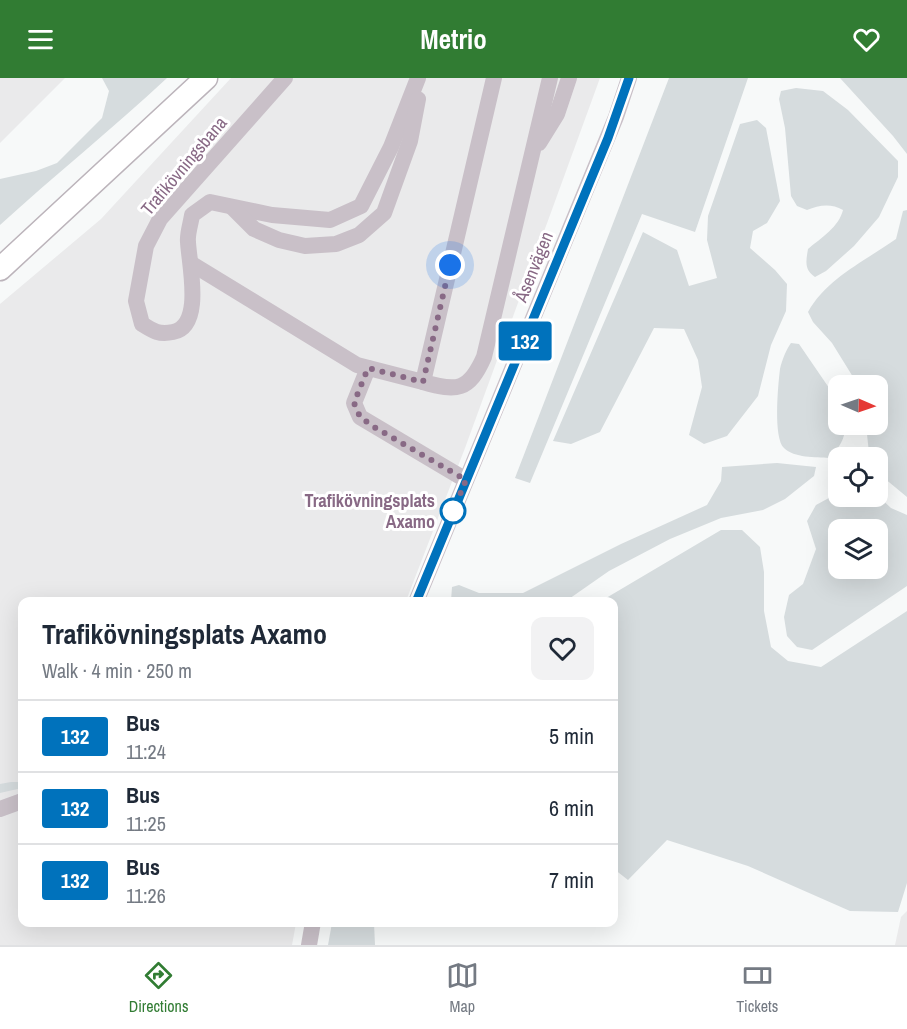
<!DOCTYPE html>
<html lang="en">
<head>
<meta charset="utf-8">
<style>
  body { margin:0; font-family:"Archivo Narrow",sans-serif; background:#f2f2f3; color:#1f2937; height:100vh; display:flex; flex-direction:column; font-size:22px; white-space:nowrap }
  * { box-sizing:border-box; margin:0 }
  p { font-size:20px; color:#747a83 }
  .icon { flex:none; width:33px; height:33px; fill:none; stroke:currentColor; stroke-width:2; stroke-linecap:round; stroke-linejoin:round }
  .map { position:relative; flex:1; overflow:hidden }
  .side { position:absolute; left:18px; top:519px; width:600px; height:330px; display:flex; flex-direction:column; background:#fff; border-radius:12px; box-shadow:0 6px 24px #0002 }
  .side>* { flex:none }
  .badge { padding:0 12px; border-radius:4px; font-size:21px; line-height:39px }
  .needle { width:39px; rotate:92deg }
  .controls { position:absolute; left:828px; top:297px; display:grid; gap:12px }
  .controls a { display:grid; place-items:center; width:60px; height:60px; border-radius:12px; background:#fff; box-shadow:0 6px 24px #0002; font-size:30px }
  .you { position:absolute; width:30px; height:30px; margin:-15px; border:4px solid #fff; border-radius:50%; background:#1a73e8; box-shadow:0 0 0 9px #1a73e833 }
  .map>.badge { position:absolute; translate:-50% -50%; box-shadow:0 0 0 3px #fff }
  .round { display:grid; place-items:center; flex:none; width:63px; height:63px; border-radius:12px; background:#f2f2f3 }
  .head { display:flex; align-items:center; justify-content:space-between; height:102px; padding:0 24px }
  h1 { font-size:28px; font-weight:700; line-height:45px }
  ul { padding:0; list-style:none }
  li { display:flex; align-items:center; gap:18px; height:72px; padding:0 24px; border-top:2px solid #e0e1e3 }
  li div { flex:1 }
  li b { display:block; font-size:22px }
  li em { font-style:normal }
  li .badge { min-width:66px; font-weight:700; text-align:center }
  header { display:flex; justify-content:space-between; align-items:center; height:78px; padding:0 24px; background:#317c33; color:#fff; font-size:27px; font-weight:700 }
  .tab-bar { display:flex; justify-content:space-around; align-items:center; height:84px; border-top:2px solid #e0e1e3; background:#fff; font-size:16px; color:#747a83 }
  .tab-bar a { display:grid; justify-items:center; gap:3px }
  .tab-bar .on { color:#317c33 }
  .map>svg:first-child { display:block }
  .built { fill:#eaeaeb }
  .green { fill:#d6dcde; fill-rule:evenodd }
  .lines { fill:none; stroke-linecap:round; stroke-linejoin:round }
  .highway-casing { stroke:#bcb4bb; stroke-width:25 }
  .minor { stroke:#c9c0c8; stroke-width:16 }
  .highway { stroke:#fff; stroke-width:22 }
  .line-casing { stroke:#fff; stroke-width:14 }
  .line { stroke:#0072bc; stroke-width:9 }
  .walk { stroke:#886985; stroke-width:6; stroke-dasharray:0 10.8 }
  .stop-dot { fill:#fff; stroke:#0072bc; stroke-width:3 }
  .labels { text-anchor:middle; stroke-width:6; stroke-linejoin:round; paint-order:stroke }
  .street-label { font-size:18px; fill:#886985; stroke:#fff }
  .stop-label { font-size:18px; font-weight:bold; fill:#886985; stroke:#fff; text-anchor:end }
</style>
</head>
<body>
<header><svg class="icon" aria-label="menu" viewBox="0 0 24 24"><path d="M4 6h16M4 12h16M4 18h16"/></svg>Metrio<svg class="icon" aria-label="heart" viewBox="0 0 24 24"><path d="M12 20l-8-8c-3-5 5-10 8-4 3-6 11-1 8 4z"/></svg></header>
<div class="map">
<svg width="907" height="867" viewBox="0 0 907 867">
  <rect width="100%" height="100%" fill="#f7f9f9"/>
  <g class="built">
    <path d="M 0,0 L 65,0 L 0,65 Z"/>
    <path d="M 231,0 L 600,0 L 465,370 L 406,523 L 22,524 L 22,844 L 296,845 L 292,867 L 0,867 L 0,226 L 101,141 Z"/>
    <path d="M 907,833 L 907,867 L 895,867 L 901,839 Z"/>
  </g>
  <g class="green">
    <path d="M 102,0 L 167,0 C 112,51 55,97 0,147 L 0,101 L 36,93 L 57,85 L 102,40 L 109,13 Z"/>
    <path d="M 669,0 L 748,0 L 695,154 L 642,136 L 530,405 L 515,400 Z"/>
    <path d="M 840,0 L 907,0 L 907,76 L 893,58 Z"/>
    <path d="M 796,10 L 823,13 L 848,32 L 898,83 L 898,99 L 879,139 L 854,168 L 826,193 L 815,199 C 804,192 806,183 808,171 C 821,160 839,149 843,132 C 831,125 819,127 807,132 L 797,128 L 791,118 L 785,50 L 779,21 L 781,13 Z"/>
    <path d="M 757,42 L 766,50 L 780,123 L 767,145 L 753,153 L 750,170 L 775,192 L 787,206 L 786,233 L 771,267 L 758,318 L 727,358 L 704,366 L 689,357 L 702,309 L 698,282 L 684,251 L 654,250 L 600,354 L 571,366 L 553,363 L 643,154 L 677,172 L 689,208 L 717,200 L 707,162 L 708,138 L 740,46 Z"/>
    <path d="M 907,132 L 907,419 L 878,395 L 878,380 L 871,379 L 869,375 L 866,347 L 878,346 L 878,308 L 858,307 L 832,265 L 813,244 L 808,234 C 827,200 865,183 896,161 L 903,133 Z"/>
    <path d="M 791,265 L 799,266 L 838,323 L 838,346 L 844,347 C 847,360 838,371 829,380 C 816,379 794,380 784,370 C 773,360 778,307 780,291 C 782,282 786,272 791,265 Z"/>
    <path d="M 777,385 L 816,389 L 814,398 L 785,421 L 763,432 L 721,440 L 670,461 L 609,493 L 566,523 L 451,523 L 452,509 L 459,507 L 479,515 L 523,515 L 621,466 L 707,427 L 721,403 L 722,389 Z"/>
    <path d="M 838,415 L 838,418 L 878,418 L 891,430 L 907,437 L 907,508 L 812,572 L 797,569 L 787,558 L 784,539 L 789,517 L 803,506 L 816,471 L 807,443 L 816,427 ZM 838,452 L 878,452 L 878,490 L 838,490 Z"/>
    <path d="M 721,452 L 742,452 L 760,469 L 764,494 L 764,533 L 771,569 L 788,583 L 821,589 L 907,533 L 907,805 L 898,834 L 850,833 L 748,788 L 667,762 L 628,802 L 614,791 L 614,524 L 601,523 Z"/>
    <path d="M 11,704 L 22,704 L 22,710 L 0,715 L 0,706 Z"/>
    <path d="M 332,845 L 374,845 L 375,867 L 328,867 Z"/>
  </g>
  <g class="lines">
    <defs>
      <path id="highway" d="M 0,191 L 206,0"/>
    </defs>
    <use href="#highway" class="highway-casing"/>
    <g class="minor">
      <path d="M 285,0 L 160,141 L 146,168 L 136,223 L 142,246 C 153,253 159,257 173,254 C 204,248 189,186 188,164 C 187,156 191,145 192,137 L 210,124 L 272,137 L 330,142 L 361,128 L 391,69 L 418,0"/>
      <path d="M 494,0 L 423,304 C 457,314 469,313 484,279 L 550,0"/>
      <path d="M 539,65 L 557,36 L 569,0"/>
      <path d="M 233,130 L 254,151 L 279,162 L 305,168 L 336,166 L 359,157 L 384,135 L 410,63 L 418,21"/>
      <path d="M 192,186 L 357,287 L 423,304"/>
      <path d="M 368,290 L 354,325 L 360,339 L 466,402"/>
      <path d="M 416,524 L 616,39 L 629,0"/>
      <path d="M 0,731 L 22,723"/>
      <path d="M 309,867 L 313,844"/>
    </g>
    <use href="#highway" class="highway"/>
  </g>
  <g class="lines">
    <defs>
      <path id="line" d="M 416,524 L 608,60 L 629,0"/>
    </defs>
    <use href="#line" class="line-casing"/>
    <use href="#line" class="line"/>
    <path class="walk" d="M 450,187 L 423,304 L 368,290 L 354,325 L 360,339 L 374,349 L 466,402 L 453,433"/>
  </g>
  <circle class="stop-dot" cx="453" cy="433" r="12"/>
  <g class="labels">
    <g class="street-label">
      <text transform="translate(184 88) rotate(-50)" y="6">Trafikövningsbana</text>
      <text transform="translate(534 189) rotate(-68)" y="6">Åsenvägen</text>
    </g>
    <g class="stop-label">
      <text x="435" y="429">Trafikövningsplats<tspan x="435" dy="21">Axamo</tspan></text>
    </g>
  </g>
</svg>
<div class="controls">
<a><svg class="needle" viewBox="-14 -14 28 28"><path d="M0-13l5 13h-10z" fill="#e53935"/><path d="M0 13l5-13h-10z" fill="#747a83"/></svg></a>
<a><svg class="icon" aria-label="locate" viewBox="0 0 24 24"><circle cx="12" cy="12" r="6"/><path d="M12 2v4M12 18v4M2 12h4M18 12h4"/></svg></a>
<a><svg class="icon" aria-label="layers" viewBox="0 0 24 24"><path d="M12 4l9 5-9 5-9-5zM3 14l9 5 9-5"/></svg></a>
</div>
<div class="you" style="left:450px;top:187px"></div>
<b class="badge" style="left:525px;top:263px;background:#0072bc;color:#fff">132</b>
<section class="side">
<div class="head"><div><h1>Trafikövningsplats Axamo</h1><p>Walk · 4 min · 250 m</p></div><a class="round"><svg class="icon" aria-label="heart" viewBox="0 0 24 24"><path d="M12 20l-8-8c-3-5 5-10 8-4 3-6 11-1 8 4z"/></svg></a></div>
<ul>
<li><span class="badge" style="background:#0072bc;color:#fff">132</span><div><b>Bus</b><p>11:24</p></div><em>5 min</em></li>
<li><span class="badge" style="background:#0072bc;color:#fff">132</span><div><b>Bus</b><p>11:25</p></div><em>6 min</em></li>
<li><span class="badge" style="background:#0072bc;color:#fff">132</span><div><b>Bus</b><p>11:26</p></div><em>7 min</em></li>
</ul>
</section>
</div>
<nav class="tab-bar">
<a class="on"><svg class="icon" aria-label="directions" viewBox="0 0 24 24"><path d="M12 3l9 9-9 9-9-9zM9 14v-3h6M13 9l2 2-2 2"/></svg>Directions</a>
<a><svg class="icon" aria-label="map" viewBox="0 0 24 24"><path d="M3 6l6-2 6 2 6-2v14l-6 2-6-2-6 2zM9 4v14M15 6v14"/></svg>Map</a>
<a><svg class="icon" aria-label="tickets" viewBox="0 0 24 24"><path d="M3 7h18v10H3zM15 7v10"/></svg>Tickets</a>
</nav>
</body>
</html>
